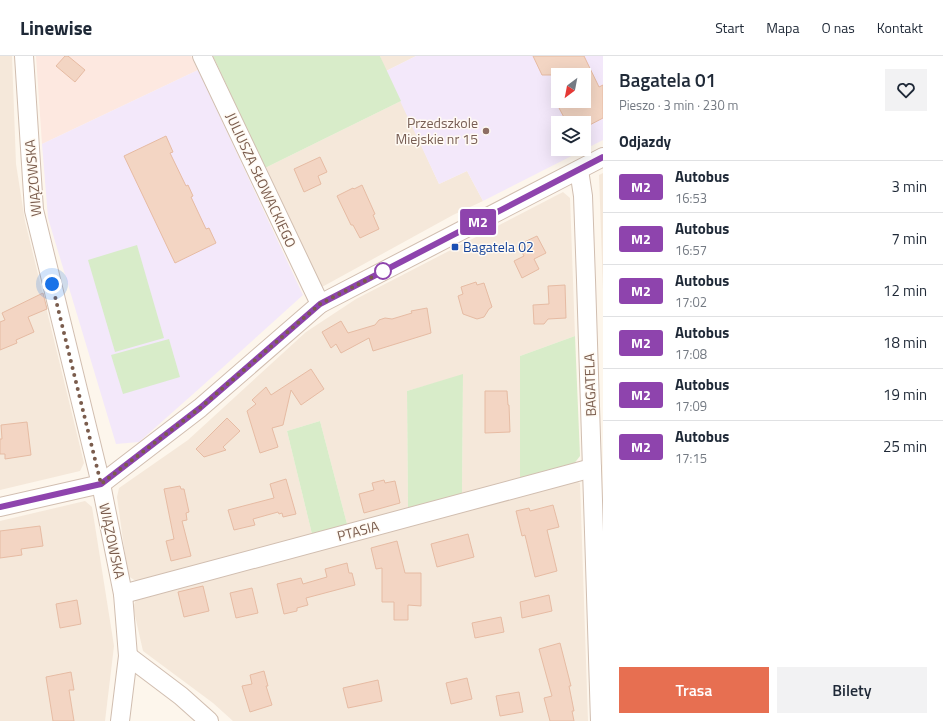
<!DOCTYPE html>
<html lang="pl">
<head>
<meta charset="utf-8">
<style>
  body { margin:0; font-family:"Titillium Web",sans-serif; background:#f2f2f3; color:#1f2937; height:100vh; display:flex; flex-direction:column; font-size:15px; white-space:nowrap }
  * { box-sizing:border-box; margin:0 }
  p { font-size:13px; color:#747a83 }
  .icon { flex:none; width:22px; height:22px; fill:none; stroke:currentColor; stroke-width:2; stroke-linecap:round; stroke-linejoin:round }
  .map { position:relative; flex:1; overflow:hidden }
  .side { display:flex; flex-direction:column; background:#fff; width:340px }
  .side>* { flex:none }
  .badge { padding:0 8px; border-radius:3px; font-size:14px; line-height:26px }
  .needle { width:26px; rotate:212deg }
  .fabs { position:absolute; left:551px; top:12px; display:grid; gap:8px }
  .fabs a { display:grid; place-items:center; width:40px; height:40px; border-radius:0px; background:#fff; box-shadow:0 4px 16px #0002; font-size:20px }
  .you { position:absolute; width:20px; height:20px; margin:-10px; border:3px solid #fff; border-radius:50%; background:#1a73e8; box-shadow:0 0 0 6px #1a73e833 }
  .map>.badge { position:absolute; translate:-50% -50%; box-shadow:0 0 0 2px #fff }
  h2 { padding:0 16px; font-size:15px; line-height:36px }
  .round { display:grid; place-items:center; flex:none; width:42px; height:42px; border-radius:0px; background:#f2f2f3 }
  .overview { display:flex; align-items:center; justify-content:space-between; height:68px; padding:0 16px }
  h1 { font-size:19px; font-weight:600; line-height:30px }
  .cta { display:flex; gap:8px; margin-top:auto; padding:8px 16px }
  .cta a { flex:1; height:46px; border-radius:0px; background:#e76f51; color:#fff; font-size:16px; font-weight:600; line-height:46px; text-align:center }
  .cta a+a { background:#f2f2f3; color:#1f2937 }
  ul { padding:0; list-style:none }
  li { display:flex; align-items:center; gap:12px; height:52px; padding:0 16px; border-top:1px solid #e0e1e3 }
  li div { flex:1 }
  li b { display:block; font-size:15px }
  li em { font-style:normal }
  li .badge { min-width:44px; font-weight:700; text-align:center }
  header { display:flex; align-items:center; gap:24px; box-sizing:border-box; height:56px; padding:0 20px; background:#fff; border-bottom:1px solid #e0e1e3 }
  header strong { font-size:19px }
  nav { display:flex; gap:22px; margin-inline-start:auto; font-size:14px }
  main { display:flex; flex:1; min-height:0 }
  .map>svg:first-child { display:block }
  .residential { fill:#f5e8da }
  .commercial { fill:#fde8e0 }
  .education { fill:#f3e8fa; fill-rule:evenodd }
  .green { fill:#d8ecc9 }
  .building { fill:#f3d5c3; stroke:#e6bba3 }
  .lines { fill:none; stroke-linecap:round; stroke-linejoin:round }
  .minor-casing { stroke:#d1beb0; stroke-width:20 }
  .minor { stroke:#fff; stroke-width:18 }
  .line-casing { stroke:#fff; stroke-width:9 }
  .line { stroke:#8e44ad; stroke-width:6 }
  .walk { stroke:#7a5c4d; stroke-width:4; stroke-dasharray:0 7.2 }
  .education-dot { fill:#8d6e63; stroke:#fffaf3; stroke-width:1.5 }
  .transit-dot { fill:#1a4fb4; stroke:#fffaf3; stroke-width:1.5 }
  .stop-dot { fill:#fff; stroke:#8e44ad; stroke-width:2 }
  .labels { text-anchor:middle; stroke-width:3; stroke-linejoin:round; paint-order:stroke }
  .education-label { font-size:14px; fill:#785e54; stroke:#fffaf3; text-anchor:end }
  .street-label { font-size:14px; fill:#7a5c4d; stroke:#fffaf3 }
  .transit-label { font-size:14px; fill:#164399; stroke:#fffaf3; text-anchor:start }
</style>
</head>
<body>
<header>
<strong>Linewise</strong>
<nav><a>Start</a><a>Mapa</a><a>O nas</a><a>Kontakt</a></nav>
</header>
<main>
<div class="map">
<svg width="603" height="665" viewBox="0 0 603 665">
  <rect width="100%" height="100%" fill="#fdf6ec"/>
  <g class="residential">
    <path d="M 0,0 L 12,0 L 16,108 L 25,165 L 84,407 L 80,415 L 0,434 Z"/>
    <path d="M 380,0 L 416,0 L 386,15 Z"/>
    <path d="M 401,45 L 439,128 L 467,115 L 483,145 L 453,159 L 322,231 L 265,112 Z"/>
    <path d="M 603,117 L 603,234 L 599,119 Z"/>
    <path d="M 563,136 L 570,142 L 575,280 L 520,300 L 520,423 L 462,438 L 463,319 L 407,335 L 408,452 L 347,468 L 320,365 L 287,375 L 312,478 L 136,525 L 128,520 L 117,441 L 119,432 L 188,384 L 306,276 L 356,243 Z"/>
    <path d="M 573,424 L 580,427 L 588,665 L 233,665 L 213,647 L 143,595 L 133,551 L 138,539 Z"/>
    <path d="M 85,445 L 92,451 L 114,590 L 105,665 L 0,665 L 0,465 Z"/>
  </g>
  <path class="commercial" d="M 36,0 L 191,0 L 198,14 L 42,88 Z"/>
  <g class="education">
    <path d="M 416,0 L 603,0 L 603,84 L 483,145 L 467,115 L 439,128 L 386,15 ZM 558,19 L 584,19 L 584,45 L 558,45 ZM 558,67 L 584,67 L 584,93 L 558,93 Z"/>
    <path d="M 198,14 L 303,239 L 201,331 L 139,386 L 116,388 L 48,162 L 42,88 Z"/>
  </g>
  <g class="green">
    <path d="M 213,0 L 380,0 L 401,45 L 265,112 Z"/>
    <path d="M 137,189 L 164,282 L 115,296 L 88,204 Z"/>
    <path d="M 575,280 L 580,400 L 573,409 L 520,423 L 520,300 Z"/>
    <path d="M 169,283 L 180,321 L 123,338 L 111,299 Z"/>
    <path d="M 463,318 L 462,438 L 408,452 L 407,335 Z"/>
    <path d="M 320,365 L 347,468 L 312,478 L 287,375 Z"/>
  </g>
  <g class="building">
    <path d="M 65,0 L 68,0 L 85,14 L 75,26 L 56,10 Z"/>
    <path d="M 533,0 L 584,0 L 599,31 L 603,29 L 603,62 L 584,72 L 584,67 L 567,67 L 559,52 L 572,45 L 584,45 L 584,19 L 542,19 Z"/>
    <path d="M 166,80 L 173,96 L 170,97 L 186,130 L 188,129 L 193,140 L 191,141 L 206,173 L 209,172 L 216,187 L 175,207 L 124,100 Z"/>
    <path d="M 320,101 L 327,116 L 318,120 L 321,128 L 304,136 L 294,113 Z"/>
    <path d="M 362,129 L 375,158 L 373,159 L 379,173 L 360,182 L 353,169 L 351,169 L 337,140 L 353,132 L 354,133 Z"/>
    <path d="M 537,180 L 546,197 L 534,203 L 539,213 L 522,222 L 514,205 L 524,200 L 518,189 Z"/>
    <path d="M 476,226 L 477,229 L 484,227 L 492,251 L 489,253 L 484,261 L 477,263 L 463,258 L 458,240 L 463,238 L 461,231 Z"/>
    <path d="M 565,229 L 566,262 L 548,263 L 544,268 L 534,268 L 533,249 L 549,248 L 548,230 Z"/>
    <path d="M 43,237 L 47,253 L 28,261 L 34,276 L 16,284 L 17,287 L 0,294 L 0,266 L 5,264 L 2,257 Z"/>
    <path d="M 427,252 L 431,277 L 373,295 L 369,282 L 341,297 L 336,288 L 331,292 L 322,276 L 341,265 L 348,277 L 375,269 L 379,264 L 385,262 L 392,263 L 412,257 L 411,255 Z"/>
    <path d="M 311,313 L 324,333 L 301,349 L 291,334 L 283,369 L 272,372 L 278,391 L 260,397 L 247,355 L 256,348 L 252,344 L 266,331 L 271,339 Z"/>
    <path d="M 485,335 L 507,335 L 508,349 L 509,349 L 510,376 L 485,377 Z"/>
    <path d="M 227,362 L 240,375 L 223,391 L 226,394 L 204,401 L 196,393 Z"/>
    <path d="M 27,366 L 31,399 L 5,403 L 5,398 L 0,398 L 0,383 L 2,383 L 1,369 Z"/>
    <path d="M 286,423 L 296,458 L 283,461 L 282,457 L 279,458 L 278,456 L 253,463 L 255,469 L 234,474 L 228,454 L 274,442 L 270,428 Z"/>
    <path d="M 384,424 L 385,427 L 395,425 L 400,447 L 364,457 L 359,438 L 374,434 L 372,427 Z"/>
    <path d="M 180,430 L 181,433 L 184,433 L 189,456 L 186,457 L 187,464 L 182,465 L 191,500 L 171,505 L 166,485 L 174,483 L 164,433 Z"/>
    <path d="M 553,449 L 559,471 L 547,474 L 557,515 L 535,521 L 525,479 L 522,480 L 516,455 L 529,452 L 530,455 Z"/>
    <path d="M 40,470 L 43,490 L 21,493 L 22,499 L 0,502 L 0,475 Z"/>
    <path d="M 468,478 L 474,501 L 437,511 L 431,488 Z"/>
    <path d="M 397,485 L 405,517 L 421,517 L 421,550 L 408,549 L 408,564 L 394,564 L 394,546 L 382,546 L 382,512 L 376,513 L 371,492 Z"/>
    <path d="M 347,507 L 349,517 L 352,517 L 355,529 L 306,542 L 308,549 L 297,552 L 297,555 L 284,558 L 277,528 L 301,522 L 303,528 L 327,521 L 325,513 Z"/>
    <path d="M 203,530 L 209,555 L 184,561 L 178,536 Z"/>
    <path d="M 252,532 L 258,557 L 236,562 L 230,537 Z"/>
    <path d="M 549,539 L 552,555 L 522,562 L 520,546 Z"/>
    <path d="M 77,544 L 81,568 L 60,572 L 56,548 Z"/>
    <path d="M 501,561 L 504,576 L 475,582 L 472,567 Z"/>
    <path d="M 560,587 L 571,630 L 569,630 L 574,655 L 572,655 L 574,665 L 550,665 L 544,642 L 552,640 L 539,593 Z"/>
    <path d="M 264,615 L 268,630 L 266,630 L 272,649 L 250,656 L 242,630 L 252,628 L 250,619 Z"/>
    <path d="M 71,616 L 74,634 L 69,634 L 74,665 L 53,665 L 46,621 Z"/>
    <path d="M 467,622 L 472,643 L 451,648 L 446,627 Z"/>
    <path d="M 378,624 L 382,645 L 348,652 L 343,632 Z"/>
    <path d="M 519,636 L 523,656 L 500,660 L 496,640 Z"/>
  </g>
  <g class="lines">
    <defs>
      <g id="minor">
        <path d="M 24,0 L 34,154 L 101,428 L 123,538 L 128,600 L 120,665"/>
        <path d="M 202,0 L 320,248"/>
        <path d="M 579,114 L 583,140 L 586,224 L 600,665"/>
        <path d="M 0,451 L 101,428 L 200,352 L 320,248 L 603,101"/>
        <path d="M 123,538 L 592,412"/>
        <path d="M 128,600 L 181,640 L 209,665"/>
      </g>
    </defs>
    <use href="#minor" class="minor-casing"/>
    <use href="#minor" class="minor"/>
  </g>
  <g class="lines">
    <defs>
      <path id="line" d="M 0,451 L 101,428 L 200,352 L 320,248 L 603,101"/>
    </defs>
    <use href="#line" class="line-casing"/>
    <use href="#line" class="line"/>
    <path class="walk" d="M 52,228 L 101,428 L 200,352 L 320,248 L 388,213 L 383,215"/>
  </g>
  <circle class="education-dot" cx="486" cy="75" r="4"/>
  <rect class="transit-dot" x="451" y="187" width="8" height="8" rx="2"/>
  <circle class="stop-dot" cx="383" cy="215" r="8"/>
  <g class="labels">
    <g class="education-label">
      <text x="478" y="72">Przedszkole<tspan x="478" dy="16">Miejskie nr 15</tspan></text>
    </g>
    <g class="street-label">
      <text transform="translate(33 122) rotate(-95)" y="5">WIĄZOWSKA</text>
      <text transform="translate(261 124) rotate(65)" y="5">JULIUSZA SŁOWACKIEGO</text>
      <text transform="translate(590 329) rotate(-92)" y="5">BAGATELA</text>
      <text transform="translate(358 475) rotate(-15)" y="5">PTASIA</text>
      <text transform="translate(112 485) rotate(78)" y="5">WIĄZOWSKA</text>
    </g>
    <g class="transit-label">
      <text x="463" y="196">Bagatela 02</text>
    </g>
  </g>
</svg>
<div class="fabs">
<a><svg class="needle" viewBox="-14 -14 28 28"><path d="M0-13l5 13h-10z" fill="#e53935"/><path d="M0 13l5-13h-10z" fill="#747a83"/></svg></a>
<a><svg class="icon" aria-label="layers" viewBox="0 0 24 24"><path d="M12 4l9 5-9 5-9-5zM3 14l9 5 9-5"/></svg></a>
</div>
<div class="you" style="left:52px;top:228px"></div>
<b class="badge" style="left:478px;top:166px;background:#8e44ad;color:#fff">M2</b>
</div>
<section class="side">
<div class="overview"><div><h1>Bagatela 01</h1><p>Pieszo · 3 min · 230 m</p></div><a class="round"><svg class="icon" aria-label="heart" viewBox="0 0 24 24"><path d="M12 20l-8-8c-3-5 5-10 8-4 3-6 11-1 8 4z"/></svg></a></div>
<h2>Odjazdy</h2>
<ul>
<li><span class="badge" style="background:#8e44ad;color:#fff">M2</span><div><b>Autobus</b><p>16:53</p></div><em>3 min</em></li>
<li><span class="badge" style="background:#8e44ad;color:#fff">M2</span><div><b>Autobus</b><p>16:57</p></div><em>7 min</em></li>
<li><span class="badge" style="background:#8e44ad;color:#fff">M2</span><div><b>Autobus</b><p>17:02</p></div><em>12 min</em></li>
<li><span class="badge" style="background:#8e44ad;color:#fff">M2</span><div><b>Autobus</b><p>17:08</p></div><em>18 min</em></li>
<li><span class="badge" style="background:#8e44ad;color:#fff">M2</span><div><b>Autobus</b><p>17:09</p></div><em>19 min</em></li>
<li><span class="badge" style="background:#8e44ad;color:#fff">M2</span><div><b>Autobus</b><p>17:15</p></div><em>25 min</em></li>
</ul>
<div class="cta"><a>Trasa</a><a>Bilety</a></div>
</section>
</main>
</body>
</html>
